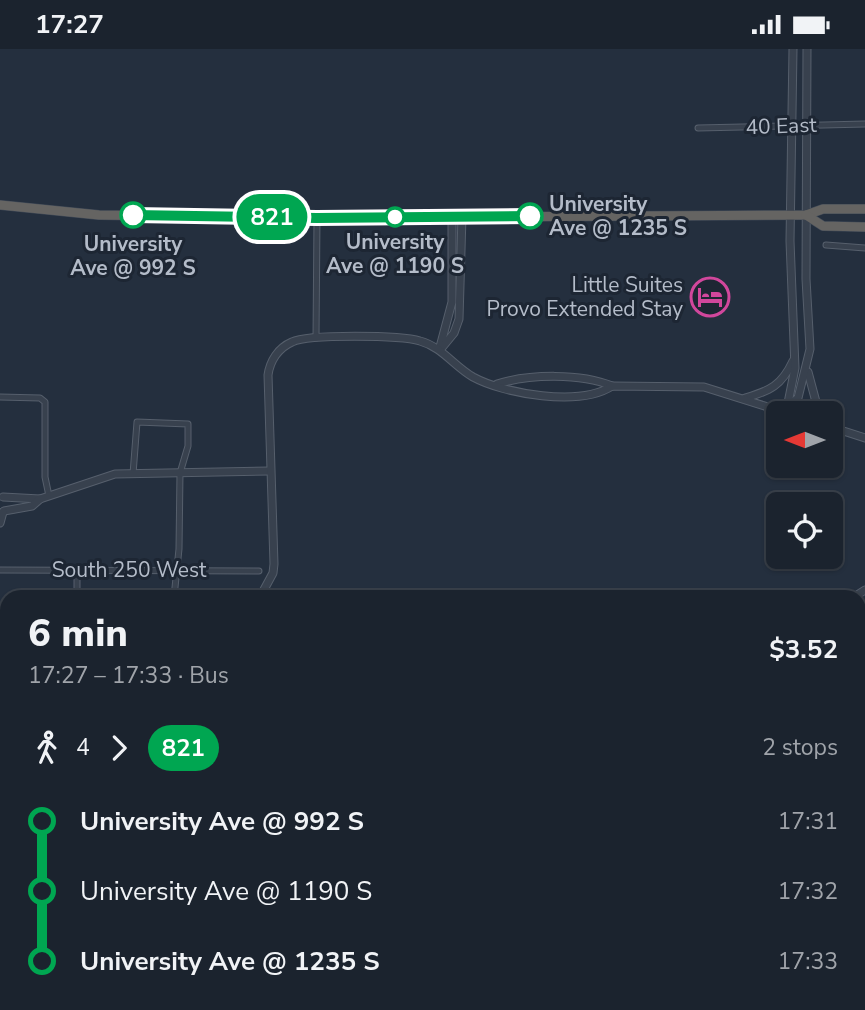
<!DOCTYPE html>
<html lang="en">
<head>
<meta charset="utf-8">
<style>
  body { margin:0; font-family:"Nunito Sans",sans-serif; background:#282f3a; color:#f1f3f6; height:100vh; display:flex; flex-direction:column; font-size:26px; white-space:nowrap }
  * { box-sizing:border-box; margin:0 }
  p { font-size:23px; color:#a0a4aa }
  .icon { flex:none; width:38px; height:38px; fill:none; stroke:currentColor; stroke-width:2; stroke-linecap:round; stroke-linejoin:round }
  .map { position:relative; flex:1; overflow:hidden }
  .side { position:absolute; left:0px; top:541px; width:866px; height:422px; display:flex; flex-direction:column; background:#1b232e; border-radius:21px 21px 0 0; box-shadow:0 2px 5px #0004,0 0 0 2px #39404a }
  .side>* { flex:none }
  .badge { padding:0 14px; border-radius:23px; font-size:24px; line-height:46px }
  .needle { width:46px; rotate:270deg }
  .tools { position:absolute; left:766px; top:352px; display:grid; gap:14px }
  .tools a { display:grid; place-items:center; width:77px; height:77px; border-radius:10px; background:#1b232e; box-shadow:0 2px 5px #0004,0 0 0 2px #39404a; font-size:35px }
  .map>.badge { position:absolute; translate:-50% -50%; box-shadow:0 0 0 4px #fff }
  .legs { display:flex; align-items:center; gap:10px; height:77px; padding:0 28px; font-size:23px }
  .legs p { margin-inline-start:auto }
  .overview { display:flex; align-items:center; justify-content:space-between; height:119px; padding:0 28px }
  h1 { font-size:38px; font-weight:800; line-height:52px }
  ul { padding:0 28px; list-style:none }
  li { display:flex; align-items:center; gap:24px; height:70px; font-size:26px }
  li i { display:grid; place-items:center; width:10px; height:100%; margin:0 9px; background:currentColor }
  li i::after { content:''; width:18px; height:18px; margin:-9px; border:5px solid; border-radius:50%; background:#1b232e }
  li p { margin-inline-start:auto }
  li:first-child i { background:linear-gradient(#0000 50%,currentColor 0) }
  li:last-child i { background:linear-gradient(currentColor 50%,#0000 0) }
  .status { display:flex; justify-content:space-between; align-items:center; height:49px; padding:0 35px; background:#1b232e; direction:ltr }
  .status svg { height:19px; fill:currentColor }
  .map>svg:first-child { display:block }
  .grass { fill:url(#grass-dots) }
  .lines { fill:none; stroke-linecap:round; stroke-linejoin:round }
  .minor-casing { stroke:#565f6c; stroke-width:7 }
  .tertiary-casing { stroke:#565f6c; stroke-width:9 }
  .secondary-casing { stroke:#565f6c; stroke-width:10 }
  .trunk-casing { stroke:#434c59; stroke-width:10 }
  .motorway-casing { stroke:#434c59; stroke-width:11 }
  .minor { stroke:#38414e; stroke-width:5 }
  .tertiary { stroke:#38414e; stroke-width:7 }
  .secondary { stroke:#465061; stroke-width:8 }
  .trunk { stroke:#656462; stroke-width:9 }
  .motorway { stroke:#746855; stroke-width:10 }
  .line-1-casing { stroke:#fff; stroke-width:16 }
  .line-1 { stroke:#00a651; stroke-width:10 }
  .stop-1-dot { fill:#fff; stroke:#00a651; stroke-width:3.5 }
  .labels { text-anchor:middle; stroke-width:6; stroke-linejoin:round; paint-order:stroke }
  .street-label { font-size:21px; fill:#b4bcc9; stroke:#1d2633 }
  .stop-label { font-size:21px; font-weight:bold; fill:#b4bcc9; stroke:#1d2633 }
  .poi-label { font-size:21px; fill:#b4bcc9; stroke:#1d2633; text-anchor:end }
</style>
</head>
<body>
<div class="status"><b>17:27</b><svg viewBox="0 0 49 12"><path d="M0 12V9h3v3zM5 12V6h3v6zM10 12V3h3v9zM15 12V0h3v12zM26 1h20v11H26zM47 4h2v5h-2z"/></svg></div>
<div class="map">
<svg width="865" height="961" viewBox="0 0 865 961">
  <defs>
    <pattern id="grass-dots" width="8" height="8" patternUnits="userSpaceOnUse" patternTransform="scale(1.75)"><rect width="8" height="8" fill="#263c3f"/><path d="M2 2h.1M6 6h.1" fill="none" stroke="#435659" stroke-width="1.8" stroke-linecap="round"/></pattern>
  </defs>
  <rect width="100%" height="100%" fill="#242f3e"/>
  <path class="grass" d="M 865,634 L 865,781 L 859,781 L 859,638 Z"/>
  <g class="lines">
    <defs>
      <g id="minor">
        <path d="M 698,79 L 865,75"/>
        <path d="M 826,196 L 865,199"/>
        <path d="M 316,289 L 317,169"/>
        <path d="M 0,348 L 40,349 L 45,353 L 45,428 L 49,447"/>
        <path d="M 133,425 L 137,373 L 188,375 L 188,397 L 180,424 L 179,500 L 174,548"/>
        <path d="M 77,520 L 77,548"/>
        <path d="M 0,521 L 259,522"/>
        <path d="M 0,677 L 7,677"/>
        <path d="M 0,736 L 7,736"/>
        <path d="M 89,961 L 89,956"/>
        <path d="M 170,961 L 170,956"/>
        <path d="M 439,961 L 445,956"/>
      </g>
      <g id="tertiary">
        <path d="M 440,298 L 452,253 L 452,167"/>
        <path d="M 440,301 L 454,284 L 459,270 L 462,167"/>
        <path d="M 808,323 L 819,364"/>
        <path d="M 497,335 C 529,325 581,324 612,337"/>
        <path d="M 745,349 C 770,342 782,336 793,312"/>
        <path d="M 788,357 L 798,349 L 810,300 L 806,230 L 807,0"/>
        <path d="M 786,364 L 795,319 L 790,192 L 793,0"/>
        <path d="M 831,378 L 865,389"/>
        <path d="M 3,448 L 40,450"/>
        <path d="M 4,462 L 32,457 L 40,450 L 115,425 L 269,422"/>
        <path d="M 0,474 L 3,463"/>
        <path d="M 260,548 L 273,524 L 274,515 L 268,326 C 270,312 278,299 292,293 C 308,285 401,286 420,292 C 442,298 454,317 473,328 C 504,345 580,358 612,337 L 704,338 L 787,364"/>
        <path d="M 854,548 L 865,541"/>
        <path d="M 0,856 L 7,893"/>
        <path d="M 8,961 L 8,956"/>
      </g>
      <g id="secondary">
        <path d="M 0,899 L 7,899"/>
        <path d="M 859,900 L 865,900"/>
      </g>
      <g id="trunk">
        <path d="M 0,156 L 99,166 L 317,169 L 806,166 L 823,160 L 865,160"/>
        <path d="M 806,166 L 823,177 L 865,178"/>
      </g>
      <g id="motorway">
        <path d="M 859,585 L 865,580"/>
        <path d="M 859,617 L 865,614"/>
        <path d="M 353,961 L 359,956"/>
        <path d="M 389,961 L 394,956"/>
      </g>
    </defs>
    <use href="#minor" class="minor-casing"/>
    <use href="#tertiary" class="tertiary-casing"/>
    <use href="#secondary" class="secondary-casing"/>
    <use href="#trunk" class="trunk-casing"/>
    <use href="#motorway" class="motorway-casing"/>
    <use href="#minor" class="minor"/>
    <use href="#tertiary" class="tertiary"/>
    <use href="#secondary" class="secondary"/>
    <use href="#trunk" class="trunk"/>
    <use href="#motorway" class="motorway"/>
  </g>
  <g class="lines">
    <defs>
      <path id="line-1" d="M 133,166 L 317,169 L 530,167"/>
    </defs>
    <use href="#line-1" class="line-1-casing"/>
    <use href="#line-1" class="line-1"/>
  </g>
  <defs>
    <symbol id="hotel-ring" viewBox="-11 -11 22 22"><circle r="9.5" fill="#1d2633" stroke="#d1479c" stroke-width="1.5"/><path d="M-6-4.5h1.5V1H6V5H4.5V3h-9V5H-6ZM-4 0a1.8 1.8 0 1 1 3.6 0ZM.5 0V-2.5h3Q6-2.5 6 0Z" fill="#d1479c"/></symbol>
  </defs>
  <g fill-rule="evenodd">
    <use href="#hotel-ring" x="688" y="226" width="44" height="44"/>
  </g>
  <g class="stop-1-dot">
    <circle cx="133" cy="166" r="12"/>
    <circle cx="530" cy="167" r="12"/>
    <circle cx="395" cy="168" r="9"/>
  </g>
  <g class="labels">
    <g class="street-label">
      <text transform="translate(781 77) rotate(-2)" y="7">40 East</text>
      <text x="129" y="528">South 250 West</text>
    </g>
    <g class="stop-label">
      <text x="549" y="162" text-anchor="start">University<tspan x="549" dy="24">Ave @ 1235 S</tspan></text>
      <text x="395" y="200">University<tspan x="395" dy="24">Ave @ 1190 S</tspan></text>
      <text x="133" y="202">University<tspan x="133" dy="24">Ave @ 992 S</tspan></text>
    </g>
    <g class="poi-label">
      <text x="683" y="243">Little Suites<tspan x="683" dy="24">Provo Extended Stay</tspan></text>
    </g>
  </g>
</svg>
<div class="tools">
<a><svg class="needle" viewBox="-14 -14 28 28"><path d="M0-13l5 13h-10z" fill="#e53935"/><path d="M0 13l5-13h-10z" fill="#a0a4aa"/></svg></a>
<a><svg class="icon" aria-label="locate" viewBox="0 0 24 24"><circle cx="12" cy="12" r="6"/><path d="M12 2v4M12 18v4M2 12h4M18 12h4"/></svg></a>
</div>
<b class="badge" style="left:272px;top:168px;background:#00a651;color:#fff">821</b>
<section class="side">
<div class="overview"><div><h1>6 min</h1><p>17:27 – 17:33 · Bus</p></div><b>$3.52</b></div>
<div class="legs"><svg class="icon" aria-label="walk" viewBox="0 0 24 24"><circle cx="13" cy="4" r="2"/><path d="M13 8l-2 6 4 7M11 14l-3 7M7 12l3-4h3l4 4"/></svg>4<svg class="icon" aria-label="forward" viewBox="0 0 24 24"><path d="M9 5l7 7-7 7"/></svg><b class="badge" style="background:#00a651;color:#fff">821</b><p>2 stops</p></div>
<ul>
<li><i style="color:#00a651"></i><b>University Ave @ 992 S</b><p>17:31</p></li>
<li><i style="color:#00a651"></i><span>University Ave @ 1190 S</span><p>17:32</p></li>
<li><i style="color:#00a651"></i><b>University Ave @ 1235 S</b><p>17:33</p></li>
</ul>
</section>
</div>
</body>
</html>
